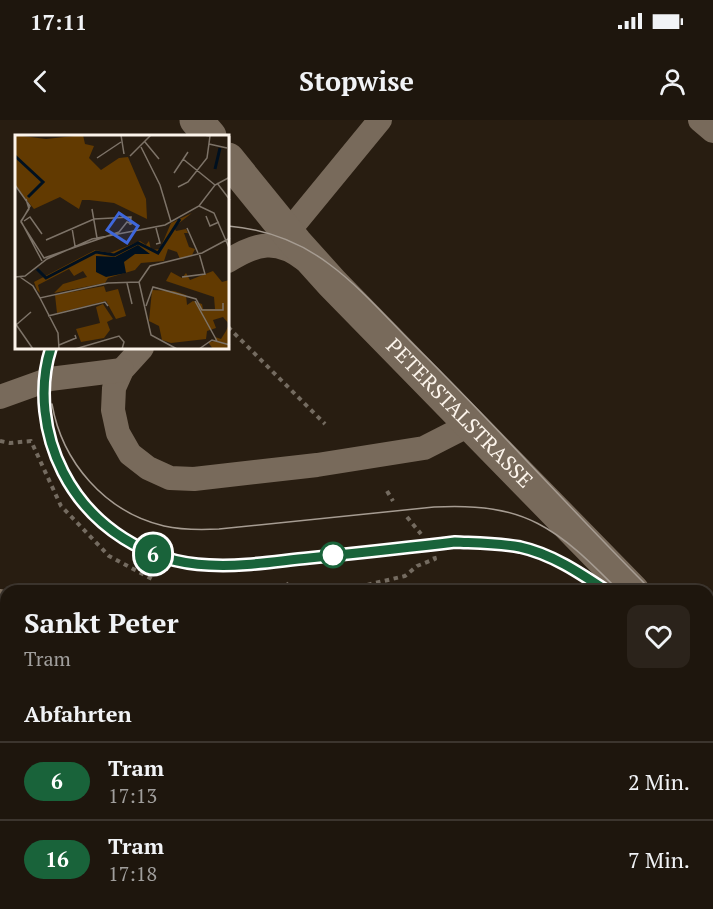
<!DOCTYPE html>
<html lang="de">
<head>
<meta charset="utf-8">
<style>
  body { margin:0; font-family:"PT Serif",serif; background:#2b231b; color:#f1f3f6; height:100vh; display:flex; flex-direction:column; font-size:22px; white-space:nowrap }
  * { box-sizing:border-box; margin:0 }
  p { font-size:20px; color:#a19f9d }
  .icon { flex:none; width:33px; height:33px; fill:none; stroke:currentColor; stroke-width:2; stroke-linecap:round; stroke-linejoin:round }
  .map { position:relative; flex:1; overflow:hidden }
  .drawer { position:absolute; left:0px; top:465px; width:714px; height:324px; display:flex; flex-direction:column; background:#1e160d; border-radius:18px 18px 0 0; box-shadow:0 2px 4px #0004,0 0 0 2px #3c352e }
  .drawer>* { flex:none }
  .badge { padding:0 12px; border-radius:20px; font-size:21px; line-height:39px }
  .map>.badge { position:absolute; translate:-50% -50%; box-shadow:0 0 0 3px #fff }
  h2 { padding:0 24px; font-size:22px; line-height:54px }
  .round { display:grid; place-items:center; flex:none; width:63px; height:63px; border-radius:12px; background:#2b231b }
  .head { display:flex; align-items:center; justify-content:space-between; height:102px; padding:0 24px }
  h1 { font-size:28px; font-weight:600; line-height:45px }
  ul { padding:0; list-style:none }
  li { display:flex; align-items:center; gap:18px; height:78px; padding:0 24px; border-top:2px solid #3c352e }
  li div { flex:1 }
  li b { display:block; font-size:22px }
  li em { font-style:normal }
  li .badge { min-width:66px; font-weight:700; text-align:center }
  .status { display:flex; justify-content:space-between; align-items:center; height:42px; padding:0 30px; background:#1e160d; direction:ltr }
  .status svg { height:16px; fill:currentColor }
  header { display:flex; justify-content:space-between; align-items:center; height:78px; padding:0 24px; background:#1e160d; font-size:27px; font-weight:600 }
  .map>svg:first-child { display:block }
  .water { fill:#00101f }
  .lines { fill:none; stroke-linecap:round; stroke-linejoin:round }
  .path { stroke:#746b60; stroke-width:4; stroke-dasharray:4.5 4.5; stroke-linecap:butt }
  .service { stroke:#786a5b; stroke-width:24 }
  .tertiary { stroke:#786a5b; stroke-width:33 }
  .tram { stroke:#a69c92; stroke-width:1.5 }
  .line-casing { stroke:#fff; stroke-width:14 }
  .line { stroke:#19633a; stroke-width:9 }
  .stop-dot { fill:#fff; stroke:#19633a; stroke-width:3 }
  .labels { text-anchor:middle; stroke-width:4.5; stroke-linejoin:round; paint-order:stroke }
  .street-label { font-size:21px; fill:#fcf4eb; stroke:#0d0804 }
  .inset-river { fill:none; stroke:#00101f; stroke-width:3 }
  .inset-road { fill:none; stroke:#7d7368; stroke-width:1.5 }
  .view { fill:#3e67db; fill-opacity:0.15; stroke:#3e67db; stroke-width:3 }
  .inset-edge { fill:none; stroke:#fcf4eb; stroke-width:3 }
</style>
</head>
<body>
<div class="status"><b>17:11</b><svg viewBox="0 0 49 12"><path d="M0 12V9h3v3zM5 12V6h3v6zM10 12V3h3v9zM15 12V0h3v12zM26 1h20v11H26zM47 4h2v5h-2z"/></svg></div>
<header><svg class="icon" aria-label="back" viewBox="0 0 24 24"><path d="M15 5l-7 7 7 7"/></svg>Stopwise<svg class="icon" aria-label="person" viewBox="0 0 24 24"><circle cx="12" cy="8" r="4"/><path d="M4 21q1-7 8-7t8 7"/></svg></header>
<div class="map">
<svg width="713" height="789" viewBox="0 0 713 789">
  <rect width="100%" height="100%" fill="#281d11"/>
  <path class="water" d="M 572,783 L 604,783 L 611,789 L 562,789 Z"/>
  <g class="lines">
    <g class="path">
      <path d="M 228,207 L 325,304"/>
      <path d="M 0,321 L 10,323 L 31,321 L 61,386 L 109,436 L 154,460"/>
      <path d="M 387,371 L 393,381"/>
      <path d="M 407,397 L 421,414"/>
      <path d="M 286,463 L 293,471"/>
      <path d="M 167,471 L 173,465 L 176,471"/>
      <path d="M 341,471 L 405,456 L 417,446 L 435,439 L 433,432"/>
      <path d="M 629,783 L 631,786"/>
    </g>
    <g class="service">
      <path d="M 700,0 L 713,11"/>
      <path d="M 288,112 L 380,0"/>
      <path d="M 228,141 C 256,123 277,118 305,140"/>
      <path d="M 142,228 L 122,250 L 114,268 L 113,290 L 118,313 L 130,334 L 148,348 L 170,358 L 194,359 L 317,345 L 424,328 L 469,305"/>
      <path d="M 0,277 L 50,259 L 122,250"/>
      <path d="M 0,481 L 6,488"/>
      <path d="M 231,783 L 235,789"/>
      <path d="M 2,789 L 8,783"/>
    </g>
    <g class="tertiary">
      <path d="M 196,0 L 210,16"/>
      <path id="s1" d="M 228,39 L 296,123 L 332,163 L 633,471"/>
      <path d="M 708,550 L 713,555"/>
    </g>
    <g class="tram">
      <path d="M 228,106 C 264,109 300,122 329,144 C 363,169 391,203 421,232 C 500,310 574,393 652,471"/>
      <path d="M 51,228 C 38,268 44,315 63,352 C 91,407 148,443 209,446 C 244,447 280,441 314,437 C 361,433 408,428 455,422 C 476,423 498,423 520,428 C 552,434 580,453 607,471"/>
      <path d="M 52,284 C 62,342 105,392 164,406 C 182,410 200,410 219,409 L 434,387 C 526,382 557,408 619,471"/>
      <path d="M 708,526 L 713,531"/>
      <path d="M 708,563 L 713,568"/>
    </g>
  </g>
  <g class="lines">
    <defs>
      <path id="line" d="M 51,228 C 38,268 44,315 63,352 C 91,407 148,443 209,445 C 243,447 277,441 309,438 C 358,433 406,428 455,422 C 476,423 498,423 520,427 C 552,434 580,453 607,471"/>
    </defs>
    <use href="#line" class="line-casing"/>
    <use href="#line" class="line"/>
  </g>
  <circle class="stop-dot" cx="333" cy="435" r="12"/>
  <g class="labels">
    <g class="street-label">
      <text dy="7" stroke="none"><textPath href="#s1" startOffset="344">PETERSTALSTRASSE</textPath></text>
    </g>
  </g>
  <g transform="translate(15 15)">
    <rect width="214" height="214" fill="#281d11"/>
    <path d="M 0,0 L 31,4 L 68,0 L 70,9 L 79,11 L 74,23 L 86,35 L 104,23 L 113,22 L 131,64 L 132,84 L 99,68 L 74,65 L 67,65 L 64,74 L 45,62 L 19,74 L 0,51 ZM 177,78 L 159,92 L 161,96 L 171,94 L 173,98 L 169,98 L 174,112 L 180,114 L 177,120 L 165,124 L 162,117 L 153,114 L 149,126 L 126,128 L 120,135 L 93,143 L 90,148 L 39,158 L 48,149 L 72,142 L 68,136 L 59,141 L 54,134 L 23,150 L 25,158 L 22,155 L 19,147 L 80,115 L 95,118 L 125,106 L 131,110 L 134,106 L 136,115 L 145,114 L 156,88 ZM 198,136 L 207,147 L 214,145 L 214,214 L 198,214 L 193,207 L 200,206 L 200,202 L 206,204 L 211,196 L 214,189 L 208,182 L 198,185 L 201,193 L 192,196 L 191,204 L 156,208 L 147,205 L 144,191 L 134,186 L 137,155 L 159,156 L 171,160 L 172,170 L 178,166 L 187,169 L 188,174 L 200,174 L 199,162 L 151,146 L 156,137 L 167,143 L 171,138 L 175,145 ZM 89,151 L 91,157 L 103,154 L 111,181 L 101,184 L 91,166 L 42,178 L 40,160 ZM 88,169 L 98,184 L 92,187 L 95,195 L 89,203 L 66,207 L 61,194 L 85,188 L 81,172 Z" fill="#623a01"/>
    <path d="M 123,110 L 135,119 L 120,119 L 109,127 L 111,138 L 91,142 L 81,137 L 81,121 L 100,122 Z" fill="#00101f"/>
    <path class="inset-river" d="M 0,21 L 28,47 L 13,62M 200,34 L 205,13M 22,134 L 31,143 L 81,117 L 99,120 L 123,108 L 143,118 L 165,84"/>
    <path class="inset-road" d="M 106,0 L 109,19M 215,1 L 215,25M 130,7 L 144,24M 194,9 L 212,13M 126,12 L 145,50 L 156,87M 115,21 L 136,0M 82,23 L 106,7M 168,24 L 200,50M 159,38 L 173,17M 202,48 L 215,65M 0,50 L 15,71 L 6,87 L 29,123 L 104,97 L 112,87 L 117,89M 163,52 L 173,47 L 192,23 L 195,1 L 189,0M 11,64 L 14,74 L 6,86 L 27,126M 184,71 L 199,78 L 215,115M 77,74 L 82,103M 191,81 L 195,91 L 204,87M 9,86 L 15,82 L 27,99M 57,93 L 60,111M 172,93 L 183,118M 31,105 L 79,84 L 116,82 L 115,90M 141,109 L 145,108 L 141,93M 0,142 L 10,141 L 32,124 L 77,104 L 150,90 L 184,71 L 200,50 L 215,42M 5,142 L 18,151 L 25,163 L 93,148 L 124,147M 167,142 L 190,139 L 184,118M 124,147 L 135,131 L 187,118 L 215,103M 124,147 L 136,200 L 162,214M 112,148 L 117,169M 25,163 L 43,198 L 44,214M 180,166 L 202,206M 131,171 L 138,152 L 181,164 L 187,175 L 208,175 L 208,168M 33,181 L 90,167 L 93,171M 0,188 L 18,214M 1,190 L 16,177M 44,210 L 61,203 L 60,200M 60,214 L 104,201 L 109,207 L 107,214M 184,214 L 197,205 L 215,210"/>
    <path class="view" d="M 104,78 L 123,91 L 112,108 L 92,95 Z"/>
    <rect width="214" height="214" class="inset-edge"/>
  </g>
</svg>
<b class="badge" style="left:153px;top:434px;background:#19633a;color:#fff">6</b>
<section class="drawer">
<div class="head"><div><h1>Sankt Peter</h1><p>Tram</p></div><a class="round"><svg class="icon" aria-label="heart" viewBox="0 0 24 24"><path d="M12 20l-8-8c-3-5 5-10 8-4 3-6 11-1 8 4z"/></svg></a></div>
<h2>Abfahrten</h2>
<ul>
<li><span class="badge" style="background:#19633a;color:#fff">6</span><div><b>Tram</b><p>17:13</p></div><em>2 Min.</em></li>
<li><span class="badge" style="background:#19633a;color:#fff">16</span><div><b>Tram</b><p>17:18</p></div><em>7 Min.</em></li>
</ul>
</section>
</div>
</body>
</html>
